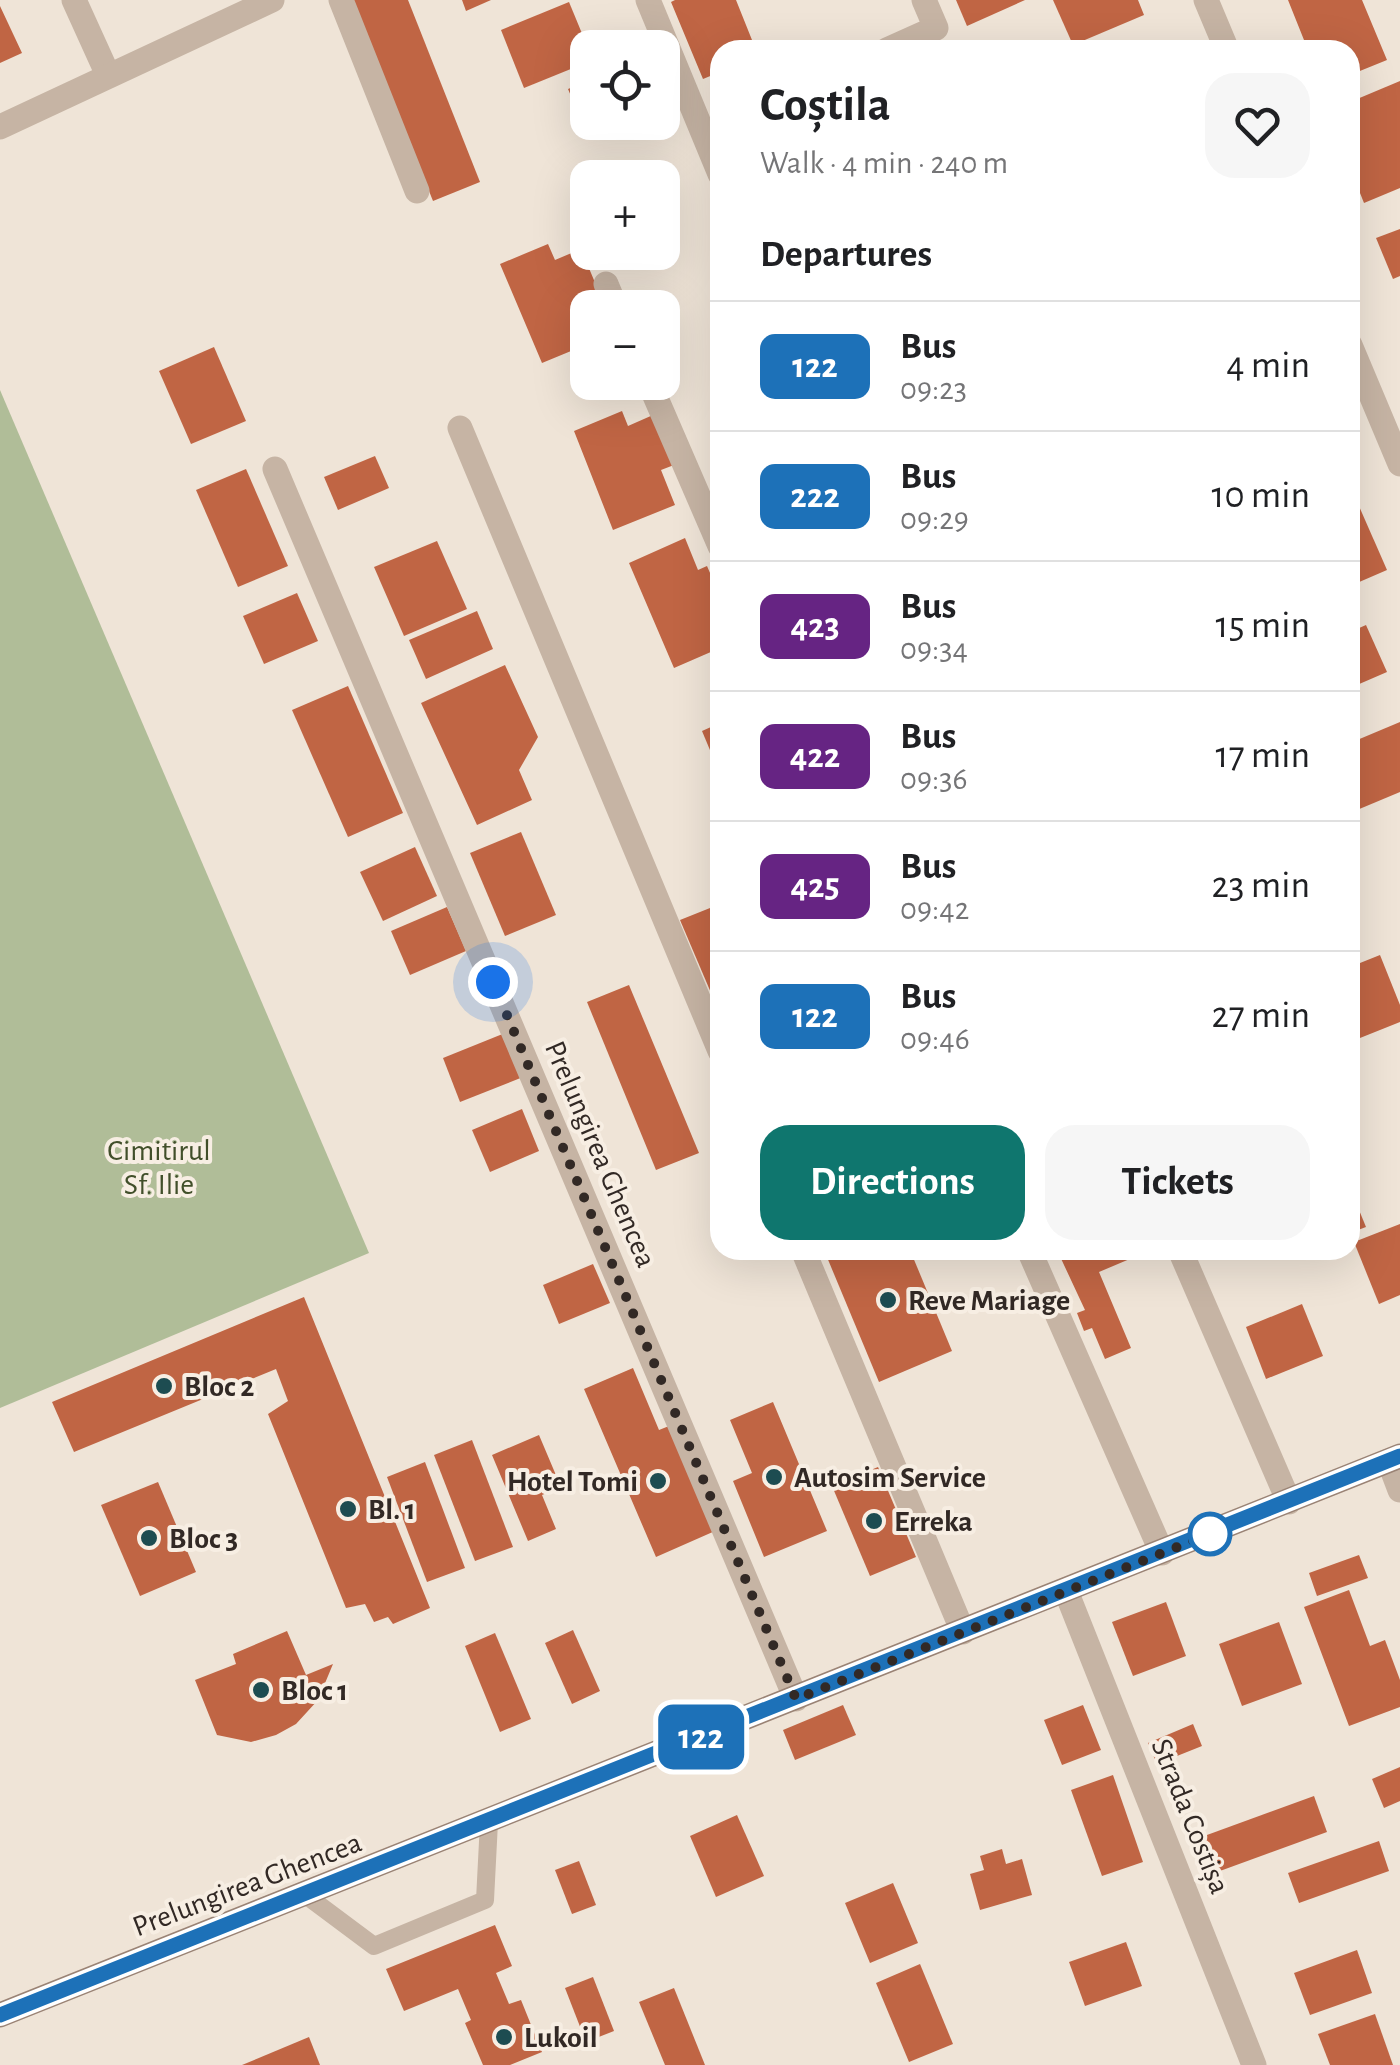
<!DOCTYPE html>
<html lang="en">
<head>
<meta charset="utf-8">
<style>
  body { margin:0; font-family:"Alegreya Sans",sans-serif; background:#f6f6f6; color:#202124; height:100vh; display:flex; flex-direction:column; font-size:38px; white-space:nowrap }
  * { box-sizing:border-box; margin:0 }
  p { font-size:32px; color:#757577 }
  .icon { flex:none; width:55px; height:55px; fill:none; stroke:currentColor; stroke-width:2; stroke-linecap:round; stroke-linejoin:round }
  .map { position:relative; flex:1; overflow:hidden }
  .drawer { position:absolute; left:710px; top:40px; width:650px; height:1220px; display:flex; flex-direction:column; background:#fff; border-radius:30px; box-shadow:0 10px 40px #0002 }
  .drawer>* { flex:none }
  .badge { padding:0 20px; border-radius:15px; font-size:35px; line-height:65px }
  .tools { position:absolute; left:570px; top:30px; display:grid; gap:20px }
  .tools a { display:grid; place-items:center; width:110px; height:110px; border-radius:20px; background:#fff; box-shadow:0 10px 40px #0002; font-size:50px }
  .you { position:absolute; width:50px; height:50px; margin:-25px; border:8px solid #fff; border-radius:50%; background:#1a73e8; box-shadow:0 0 0 15px #1a73e833 }
  .map>.badge { position:absolute; translate:-50% -50%; box-shadow:0 0 0 5px #fff }
  h2 { padding:0 50px; font-size:38px; line-height:90px }
  .round { display:grid; place-items:center; flex:none; width:105px; height:105px; border-radius:30px; background:#f6f6f6 }
  .overview { display:flex; align-items:center; justify-content:space-between; height:170px; padding:0 50px }
  h1 { font-size:48px; font-weight:600; line-height:75px }
  .primary-button { display:flex; gap:20px; margin-top:auto; padding:20px 50px }
  .primary-button a { flex:1; height:115px; border-radius:30px; background:#0f766e; color:#fff; font-size:40px; font-weight:600; line-height:115px; text-align:center }
  .primary-button a+a { background:#f6f6f6; color:#202124 }
  ul { padding:0; list-style:none }
  li { display:flex; align-items:center; gap:30px; height:130px; padding:0 50px; border-top:2px solid #e0e0e0 }
  li div { flex:1 }
  li b { display:block; font-size:38px }
  li em { font-style:normal }
  li .badge { min-width:110px; font-weight:700; text-align:center }
  .map>svg:first-child { display:block }
  .green { fill:#b0bd98 }
  .building { fill:#c06544 }
  .lines { fill:none; stroke-linecap:round; stroke-linejoin:round }
  .lane { stroke:#c6b4a4; stroke-width:18 }
  .street { stroke:#c6b4a4; stroke-width:25 }
  .secondary { stroke:#9a8375; stroke-width:25 }
  .line-casing { stroke:#fff; stroke-width:22 }
  .line { stroke:#1d71b8; stroke-width:15 }
  .walk { stroke:#322925; stroke-width:10; stroke-dasharray:0 18 }
  .poi-dot { fill:#1d4c51; stroke:#f7eee3; stroke-width:4 }
  .stop-dot { fill:#fff; stroke:#1d71b8; stroke-width:5 }
  .labels { text-anchor:middle; stroke-width:8; stroke-linejoin:round; paint-order:stroke }
  .park-label { font-size:30px; fill:#414f2a; stroke:#f7eee3 }
  .street-label { font-size:30px; fill:#322925; stroke:#f7eee3 }
  .poi-label { font-size:30px; font-weight:bold; fill:#322925; stroke:#f7eee3; text-anchor:start }
</style>
</head>
<body>
<div class="map">
<svg width="1400" height="2065" viewBox="0 0 1400 2065">
  <rect width="100%" height="100%" fill="#efe4d7"/>
  <path class="green" d="M 0,390 L 369,1253 L 0,1408 Z"/>
  <g class="building">
    <path d="M 353,0 L 408,0 L 480,182 L 433,201 Z"/>
    <path d="M 462,0 L 491,0 L 466,11 Z"/>
    <path d="M 675,0 L 736,0 L 756,50 L 720,50 L 720,72 L 703,79 L 671,2 Z"/>
    <path d="M 956,0 L 1025,0 L 967,26 Z"/>
    <path d="M 1053,0 L 1138,0 L 1144,15 L 1073,45 Z"/>
    <path d="M 1288,0 L 1362,0 L 1387,60 L 1350,75 L 1350,50 L 1308,50 Z"/>
    <path d="M 569,2 L 588,48 L 588,62 L 524,88 L 501,30 Z"/>
    <path d="M 0,6 L 22,53 L 0,63 Z"/>
    <path d="M 966,41 L 970,50 L 946,50 Z"/>
    <path d="M 588,81 L 588,122 L 618,122 L 588,136 L 568,89 Z"/>
    <path d="M 1400,81 L 1400,188 L 1364,203 L 1350,168 L 1350,102 Z"/>
    <path d="M 1400,229 L 1400,276 L 1393,279 L 1376,238 Z"/>
    <path d="M 548,244 L 555,260 L 581,249 L 601,297 L 585,303 L 588,344 L 542,363 L 500,264 Z"/>
    <path d="M 214,347 L 246,421 L 191,444 L 159,371 Z"/>
    <path d="M 622,411 L 628,426 L 653,415 L 674,465 L 661,470 L 675,505 L 613,530 L 574,431 Z"/>
    <path d="M 375,456 L 389,488 L 338,510 L 324,477 Z"/>
    <path d="M 246,469 L 288,566 L 238,587 L 196,490 Z"/>
    <path d="M 1355,497 L 1387,570 L 1350,586 L 1350,499 Z"/>
    <path d="M 685,538 L 698,570 L 707,566 L 720,596 L 720,648 L 674,668 L 629,563 Z"/>
    <path d="M 437,541 L 467,609 L 404,636 L 374,567 Z"/>
    <path d="M 297,593 L 318,641 L 264,664 L 243,616 Z"/>
    <path d="M 477,611 L 493,649 L 426,679 L 409,640 Z"/>
    <path d="M 1366,625 L 1387,672 L 1350,688 L 1350,632 Z"/>
    <path d="M 505,665 L 538,737 L 519,770 L 532,800 L 477,825 L 421,703 Z"/>
    <path d="M 348,686 L 403,813 L 348,837 L 292,710 Z"/>
    <path d="M 1400,722 L 1400,792 L 1357,810 L 1350,792 L 1350,743 Z"/>
    <path d="M 720,723 L 720,774 L 702,731 Z"/>
    <path d="M 521,832 L 556,915 L 505,936 L 470,853 Z"/>
    <path d="M 415,847 L 437,896 L 383,921 L 360,872 Z"/>
    <path d="M 720,904 L 720,1014 L 680,920 Z"/>
    <path d="M 447,907 L 466,951 L 410,975 L 391,931 Z"/>
    <path d="M 1380,955 L 1400,1005 L 1400,1022 L 1355,1040 L 1350,1028 L 1350,967 Z"/>
    <path d="M 629,985 L 699,1153 L 656,1170 L 587,1002 Z"/>
    <path d="M 505,1033 L 523,1077 L 460,1102 L 443,1058 Z"/>
    <path d="M 522,1109 L 539,1151 L 490,1172 L 472,1130 Z"/>
    <path d="M 1350,1188 L 1366,1227 L 1350,1233 Z"/>
    <path d="M 1400,1224 L 1400,1295 L 1379,1304 L 1354,1242 Z"/>
    <path d="M 824,1250 L 910,1250 L 952,1351 L 879,1382 Z"/>
    <path d="M 1057,1250 L 1151,1250 L 1099,1272 L 1131,1348 L 1105,1359 L 1092,1328 L 1084,1331 L 1077,1313 L 1085,1310 Z"/>
    <path d="M 593,1264 L 610,1303 L 559,1324 L 543,1285 Z"/>
    <path d="M 304,1297 L 430,1608 L 393,1624 L 388,1617 L 374,1622 L 365,1604 L 346,1608 L 268,1414 L 288,1401 L 276,1369 L 74,1452 L 52,1402 Z"/>
    <path d="M 1302,1304 L 1323,1356 L 1266,1379 L 1246,1327 Z"/>
    <path d="M 633,1368 L 659,1430 L 669,1426 L 715,1531 L 656,1557 L 584,1389 Z"/>
    <path d="M 773,1402 L 827,1531 L 764,1557 L 733,1481 L 752,1473 L 730,1420 Z"/>
    <path d="M 539,1435 L 561,1487 L 542,1495 L 556,1529 L 528,1541 L 492,1455 Z"/>
    <path d="M 472,1440 L 513,1547 L 475,1561 L 434,1455 Z"/>
    <path d="M 425,1462 L 465,1568 L 427,1582 L 387,1477 Z"/>
    <path d="M 878,1467 L 916,1557 L 870,1576 L 832,1486 Z"/>
    <path d="M 158,1482 L 196,1572 L 140,1596 L 101,1505 Z"/>
    <path d="M 1359,1555 L 1368,1578 L 1317,1596 L 1309,1573 Z"/>
    <path d="M 1349,1590 L 1370,1646 L 1385,1640 L 1400,1680 L 1400,1707 L 1349,1726 L 1304,1607 Z"/>
    <path d="M 1166,1602 L 1186,1656 L 1133,1676 L 1112,1622 Z"/>
    <path d="M 1279,1622 L 1302,1684 L 1242,1706 L 1219,1644 Z"/>
    <path d="M 573,1630 L 600,1691 L 572,1704 L 545,1643 Z"/>
    <path d="M 287,1631 L 306,1675 L 333,1664 L 318,1700 L 296,1724 L 276,1735 L 251,1742 L 217,1735 L 195,1680 L 236,1664 L 233,1654 Z"/>
    <path d="M 495,1633 L 531,1719 L 500,1732 L 465,1646 Z"/>
    <path d="M 843,1705 L 856,1735 L 795,1760 L 783,1730 Z"/>
    <path d="M 1083,1705 L 1101,1750 L 1062,1765 L 1044,1720 Z"/>
    <path d="M 1193,1724 L 1202,1746 L 1157,1764 L 1148,1743 Z"/>
    <path d="M 1400,1767 L 1400,1801 L 1384,1808 L 1372,1779 Z"/>
    <path d="M 1113,1775 L 1143,1862 L 1102,1876 L 1071,1790 Z"/>
    <path d="M 1314,1796 L 1327,1832 L 1209,1875 L 1196,1839 Z"/>
    <path d="M 737,1815 L 764,1876 L 716,1897 L 690,1836 Z"/>
    <path d="M 1379,1841 L 1389,1871 L 1299,1903 L 1288,1873 Z"/>
    <path d="M 1002,1849 L 1006,1864 L 1022,1859 L 1032,1895 L 980,1910 L 970,1874 L 984,1870 L 980,1856 Z"/>
    <path d="M 579,1861 L 596,1905 L 572,1914 L 555,1870 Z"/>
    <path d="M 893,1883 L 918,1943 L 870,1963 L 845,1903 Z"/>
    <path d="M 495,1925 L 512,1966 L 496,1973 L 509,2004 L 521,2000 L 542,2052 L 510,2065 L 483,2065 L 465,2023 L 471,2020 L 458,1989 L 404,2011 L 386,1969 Z"/>
    <path d="M 1126,1942 L 1142,1986 L 1085,2006 L 1069,1962 Z"/>
    <path d="M 1357,1950 L 1372,1993 L 1310,2015 L 1294,1973 Z"/>
    <path d="M 920,1964 L 953,2044 L 909,2062 L 876,1983 Z"/>
    <path d="M 593,1977 L 614,2031 L 586,2042 L 565,1988 Z"/>
    <path d="M 674,1988 L 705,2065 L 665,2065 L 639,2002 Z"/>
    <path d="M 1375,2014 L 1393,2065 L 1330,2065 L 1318,2034 Z"/>
    <path d="M 309,2037 L 320,2065 L 242,2065 Z"/>
  </g>
  <g class="lines">
    <path class="lane" d="M 307,1896 L 374,1946 L 485,1900 L 489,1822"/>
    <g class="street">
      <path d="M 74,0 L 108,75"/>
      <path d="M 341,0 L 417,191"/>
      <path d="M 648,0 L 720,174"/>
      <path d="M 1206,0 L 1227,50"/>
      <path d="M 887,50 L 936,28 L 924,0"/>
      <path d="M 0,127 L 272,0"/>
      <path d="M 606,284 L 616,308"/>
      <path d="M 1350,345 L 1400,464"/>
      <path d="M 649,382 L 720,546"/>
      <path d="M 460,428 L 720,1051"/>
      <path d="M 275,469 L 796,1699"/>
      <path d="M 803,1250 L 963,1632"/>
      <path d="M 1029,1250 L 1162,1553"/>
      <path d="M 1180,1250 L 1289,1502"/>
      <path d="M 1389,1461 L 1400,1490"/>
      <path d="M 1066,1591 L 1254,2065"/>
    </g>
    <path class="secondary" d="M 0,2015 L 1400,1456"/>
  </g>
  <g class="lines">
    <defs>
      <path id="line" d="M 0,2015 L 1400,1456"/>
    </defs>
    <use href="#line" class="line-casing"/>
    <use href="#line" class="line"/>
    <path class="walk" d="M 493,982 L 796,1699 L 1210,1534"/>
  </g>
  <g class="poi-dot">
    <circle cx="888" cy="1300" r="10"/>
    <circle cx="164" cy="1386" r="10"/>
    <circle cx="774" cy="1477" r="10"/>
    <circle cx="658" cy="1481" r="10"/>
    <circle cx="348" cy="1509" r="10"/>
    <circle cx="874" cy="1521" r="10"/>
    <circle cx="149" cy="1538" r="10"/>
    <circle cx="261" cy="1690" r="10"/>
    <circle cx="504" cy="2037" r="10"/>
  </g>
  <circle class="stop-dot" cx="1210" cy="1534" r="20"/>
  <g class="labels">
    <g class="park-label">
      <text x="159" y="1160">Cimitirul<tspan x="159" dy="34">Sf. Ilie</tspan></text>
    </g>
    <g class="street-label">
      <text transform="translate(601 1154) rotate(67)" y="10">Prelungirea Ghencea</text>
      <text transform="translate(1191 1816) rotate(68)" y="10">Strada Costișa</text>
      <text transform="translate(247 1884) rotate(-21)" y="10">Prelungirea Ghencea</text>
    </g>
    <g class="poi-label">
      <text x="908" y="1310">Reve Mariage</text>
      <text x="184" y="1396">Bloc 2</text>
      <text x="794" y="1487">Autosim Service</text>
      <text x="638" y="1491" text-anchor="end">Hotel Tomi</text>
      <text x="368" y="1519">Bl. 1</text>
      <text x="894" y="1531">Erreka</text>
      <text x="169" y="1548">Bloc 3</text>
      <text x="281" y="1700">Bloc 1</text>
      <text x="524" y="2047">Lukoil</text>
    </g>
  </g>
</svg>
<div class="tools">
<a><svg class="icon" aria-label="locate" viewBox="0 0 24 24"><circle cx="12" cy="12" r="6"/><path d="M12 2v4M12 18v4M2 12h4M18 12h4"/></svg></a>
<a>+</a>
<a>−</a>
</div>
<div class="you" style="left:493px;top:982px"></div>
<b class="badge" style="left:701px;top:1737px;background:#1d71b8;color:#fff">122</b>
<section class="drawer">
<div class="overview"><div><h1>Coștila</h1><p>Walk · 4 min · 240 m</p></div><a class="round"><svg class="icon" aria-label="heart" viewBox="0 0 24 24"><path d="M12 20l-8-8c-3-5 5-10 8-4 3-6 11-1 8 4z"/></svg></a></div>
<h2>Departures</h2>
<ul>
<li><span class="badge" style="background:#1d71b8;color:#fff">122</span><div><b>Bus</b><p>09:23</p></div><em>4 min</em></li>
<li><span class="badge" style="background:#1d71b8;color:#fff">222</span><div><b>Bus</b><p>09:29</p></div><em>10 min</em></li>
<li><span class="badge" style="background:#662483;color:#fff">423</span><div><b>Bus</b><p>09:34</p></div><em>15 min</em></li>
<li><span class="badge" style="background:#662483;color:#fff">422</span><div><b>Bus</b><p>09:36</p></div><em>17 min</em></li>
<li><span class="badge" style="background:#662483;color:#fff">425</span><div><b>Bus</b><p>09:42</p></div><em>23 min</em></li>
<li><span class="badge" style="background:#1d71b8;color:#fff">122</span><div><b>Bus</b><p>09:46</p></div><em>27 min</em></li>
</ul>
<div class="primary-button"><a>Directions</a><a>Tickets</a></div>
</section>
</div>
</body>
</html>
